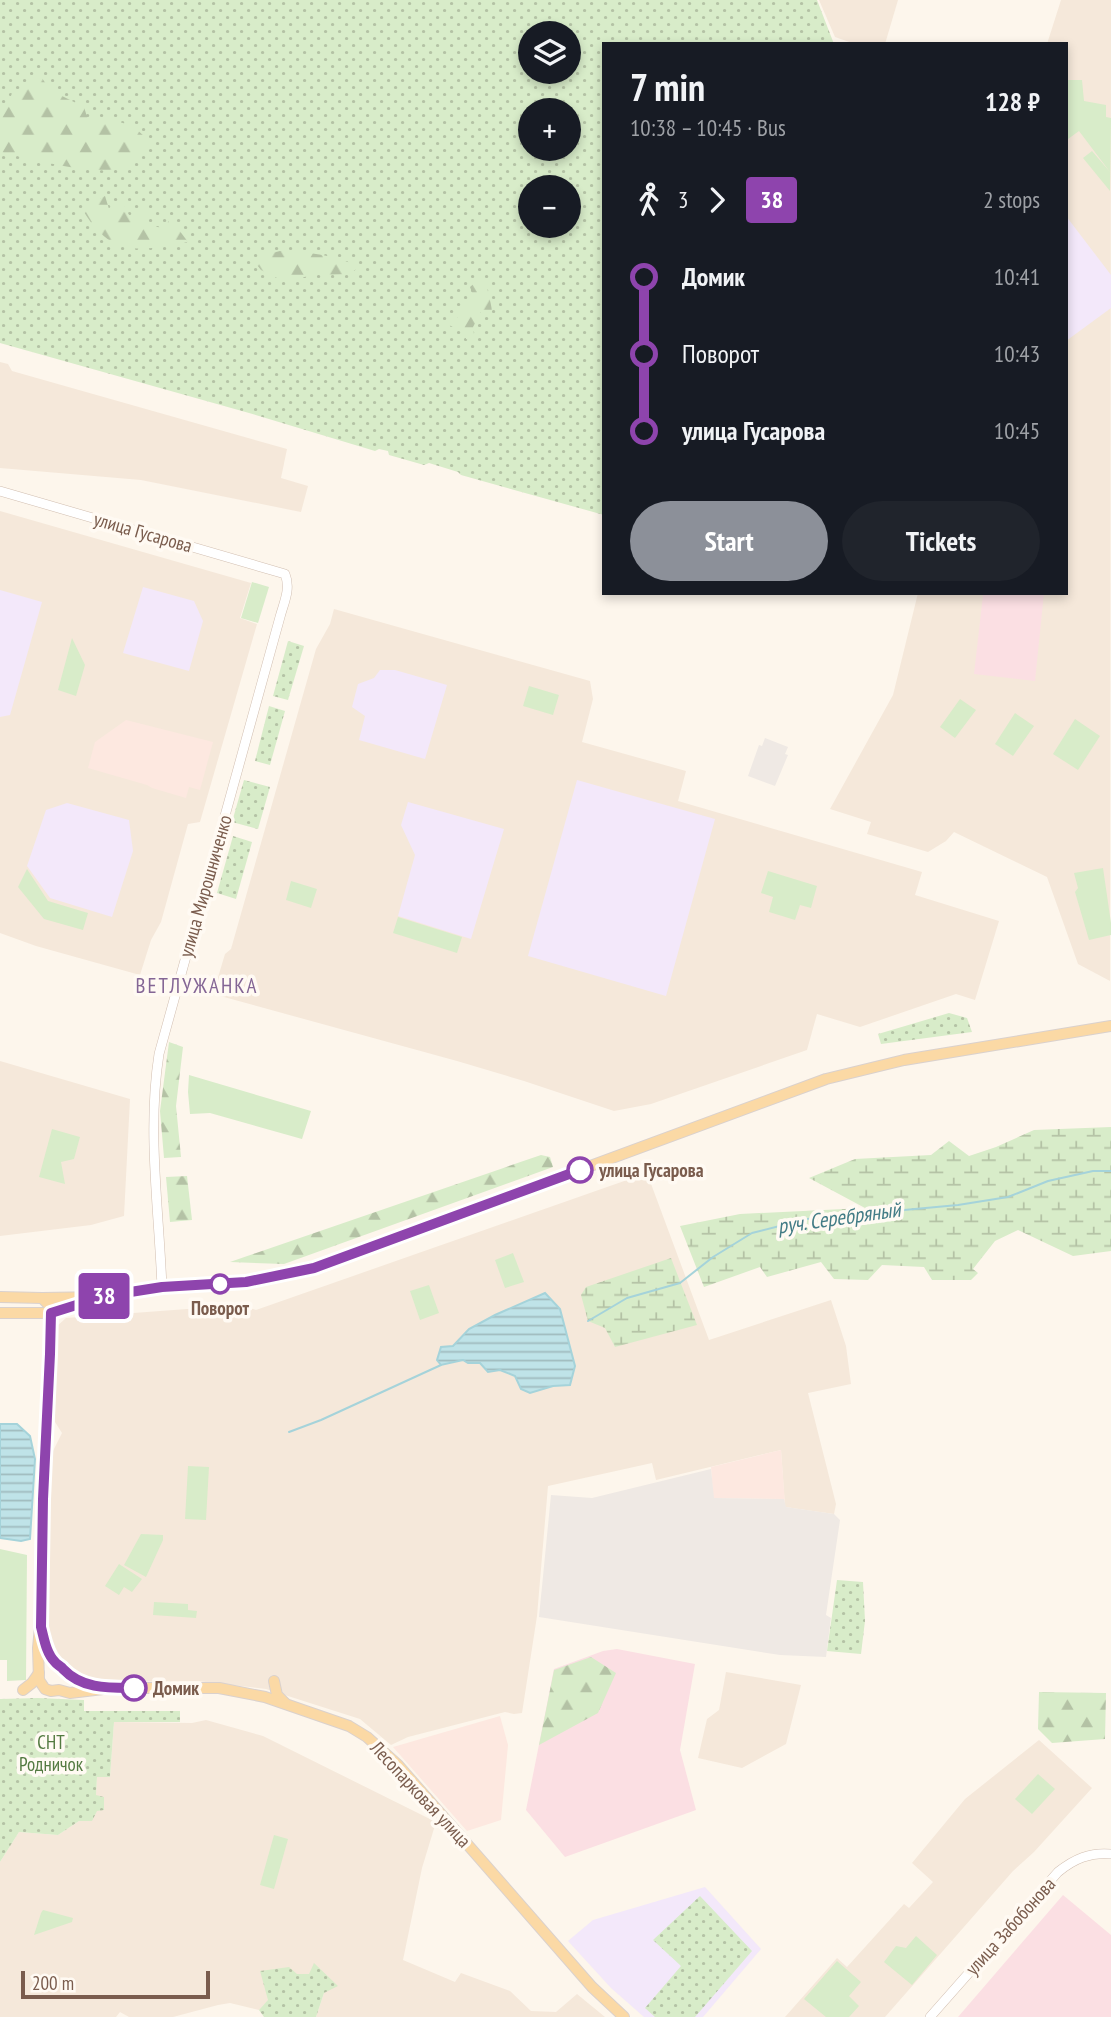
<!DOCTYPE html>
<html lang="en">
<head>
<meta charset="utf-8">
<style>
  body { margin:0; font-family:"PT Sans Narrow",sans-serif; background:#20242c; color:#f1f3f6; height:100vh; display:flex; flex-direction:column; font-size:26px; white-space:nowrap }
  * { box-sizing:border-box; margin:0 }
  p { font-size:23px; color:#9ea1a6 }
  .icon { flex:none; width:38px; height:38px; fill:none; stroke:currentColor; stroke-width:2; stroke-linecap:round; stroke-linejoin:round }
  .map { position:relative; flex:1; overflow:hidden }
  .details { position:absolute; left:602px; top:42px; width:466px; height:553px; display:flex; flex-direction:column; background:#171b24; border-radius:0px; box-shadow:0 4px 10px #0003 }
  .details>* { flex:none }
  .badge { padding:0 14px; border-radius:5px; font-size:24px; line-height:46px }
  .controls { position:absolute; left:518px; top:21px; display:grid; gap:14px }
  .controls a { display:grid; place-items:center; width:63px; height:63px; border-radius:50%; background:#171b24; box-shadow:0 4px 10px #0003; font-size:35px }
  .scale { position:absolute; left:21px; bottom:18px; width:189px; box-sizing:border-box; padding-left:7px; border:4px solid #7a5c4d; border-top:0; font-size:19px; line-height:24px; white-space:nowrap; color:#7a5c4d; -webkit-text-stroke:5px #fffaf3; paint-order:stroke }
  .map>.badge { position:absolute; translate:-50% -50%; box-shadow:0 0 0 4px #fff }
  .legs { display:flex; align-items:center; gap:10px; height:77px; padding:0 28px; font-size:23px }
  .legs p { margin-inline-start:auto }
  .summary { display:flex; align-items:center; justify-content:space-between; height:119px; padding:0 28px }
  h1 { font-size:38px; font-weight:700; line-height:52px }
  .primary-button { display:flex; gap:14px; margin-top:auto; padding:14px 28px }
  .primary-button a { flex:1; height:80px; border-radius:42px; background:#8c9099; color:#fff; font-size:28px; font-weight:700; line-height:80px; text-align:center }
  .primary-button a+a { background:#20242c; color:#f1f3f6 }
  ul { padding:0 28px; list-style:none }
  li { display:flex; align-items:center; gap:24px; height:77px; font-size:26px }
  li i { display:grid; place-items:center; width:10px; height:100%; margin:0 9px; background:currentColor }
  li i::after { content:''; width:18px; height:18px; margin:-9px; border:5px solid; border-radius:50%; background:#171b24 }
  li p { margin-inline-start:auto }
  li:first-child i { background:linear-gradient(#0000 50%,currentColor 0) }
  li:last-child i { background:linear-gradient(currentColor 50%,#0000 0) }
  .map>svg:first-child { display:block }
  .residential { fill:#f5e8da }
  .commercial { fill:#fde8e0 }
  .industrial { fill:#efe9e4 }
  .education { fill:#f3e8fa }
  .medical { fill:#fbdfe3 }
  .grass { fill:url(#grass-dots); fill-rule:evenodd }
  .forest { fill:url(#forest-firs) }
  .wetland { fill:url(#wetland-marsh) }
  .park { fill:#d8ecc9 }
  .water { fill:url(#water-rules); stroke:#a5d3da; stroke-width:2 }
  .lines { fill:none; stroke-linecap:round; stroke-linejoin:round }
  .stream { stroke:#a5d3da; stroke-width:2 }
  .minor-casing { stroke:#d1beb0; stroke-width:10 }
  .major-casing { stroke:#dad1cd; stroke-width:12 }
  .minor { stroke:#fff; stroke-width:9 }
  .major { stroke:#fbd9a5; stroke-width:10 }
  .line-1-casing { stroke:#fff; stroke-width:16 }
  .line-1 { stroke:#8e44ad; stroke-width:10 }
  .stop-1-dot { fill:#fff; stroke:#8e44ad; stroke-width:3.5 }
  .labels { text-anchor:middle; stroke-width:7; stroke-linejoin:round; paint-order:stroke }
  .street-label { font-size:19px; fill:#7a5c4d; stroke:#fffaf3 }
  .stop-label { font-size:19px; font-weight:bold; fill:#7a5c4d; stroke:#fffaf3; text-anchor:start }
  .park-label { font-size:19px; fill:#537a41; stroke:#fffaf3 }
  .neighbourhood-label { font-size:21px; letter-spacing:2px; fill:#846695; stroke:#fffaf3 }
  .water-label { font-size:21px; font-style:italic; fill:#437c86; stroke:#fffaf3 }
</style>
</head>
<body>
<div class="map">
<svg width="1111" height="2017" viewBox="0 0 1111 2017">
  <defs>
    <pattern id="grass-dots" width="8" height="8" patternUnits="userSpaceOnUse" patternTransform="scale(1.75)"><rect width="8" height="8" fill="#d8ecc9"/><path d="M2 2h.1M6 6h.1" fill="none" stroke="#b4c2a5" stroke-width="1.8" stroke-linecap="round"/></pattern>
    <pattern id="forest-firs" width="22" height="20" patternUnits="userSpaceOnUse" patternTransform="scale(1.75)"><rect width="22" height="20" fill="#d8ecc9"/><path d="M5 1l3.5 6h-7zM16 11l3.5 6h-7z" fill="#b4c2a5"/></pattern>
    <pattern id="wetland-marsh" width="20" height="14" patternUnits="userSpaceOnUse" patternTransform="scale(1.75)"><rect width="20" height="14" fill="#d8ecc9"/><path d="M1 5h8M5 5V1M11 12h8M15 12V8" fill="none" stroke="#b4c2a5"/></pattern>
    <pattern id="water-rules" width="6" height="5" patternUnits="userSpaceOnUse" patternTransform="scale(1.75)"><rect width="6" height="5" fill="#bfe3e8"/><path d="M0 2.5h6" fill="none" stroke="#a0bbbe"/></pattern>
  </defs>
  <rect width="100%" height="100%" fill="#fdf6ec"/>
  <g class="residential">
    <path d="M 819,0 L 898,0 L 885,44 L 855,44 L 835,37 Z"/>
    <path d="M 1061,0 L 1111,0 L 1110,981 L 1078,964 L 1047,877 L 954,832 L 946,841 L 928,852 L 867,834 L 871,822 L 830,809 L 893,695 L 918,593 L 1066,593 L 1066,44 L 1047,44 Z"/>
    <path d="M 0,362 L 8,364 L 12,371 L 287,449 L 281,478 L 308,486 L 301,512 L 141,480 L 0,468 Z"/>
    <path d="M 0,511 L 251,583 L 240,618 L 257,624 L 200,822 L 188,824 L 161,922 L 151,940 L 140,975 L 36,946 L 0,933 Z"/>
    <path d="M 334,609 L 590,681 L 593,699 L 582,742 L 686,771 L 678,801 L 922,872 L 915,895 L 999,921 L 975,1000 L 956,994 L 860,1027 L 817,1014 L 807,1050 L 651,1104 L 614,1111 L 524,1081 L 457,1061 L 213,994 L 225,954 L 231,949 L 316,649 L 330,624 Z"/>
    <path d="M 0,1061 L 130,1099 L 124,1216 L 91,1225 L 0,1236 Z"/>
    <path d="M 647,1173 L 709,1340 L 831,1300 L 846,1346 L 851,1384 L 808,1393 L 836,1504 L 834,1514 L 785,1507 L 781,1450 L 656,1480 L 652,1463 L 548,1486 L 537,1616 L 522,1713 L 514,1714 L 505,1712 L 408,1737 L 391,1745 L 360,1719 L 266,1689 L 197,1681 L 101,1682 L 83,1678 L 57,1656 L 49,1643 L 47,1623 L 51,1455 L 62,1433 L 55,1422 L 56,1327 L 66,1318 L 241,1305 L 256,1310 Z"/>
    <path d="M 726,1672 L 801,1685 L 786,1744 L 742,1768 L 698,1758 L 707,1719 L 719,1710 Z"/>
    <path d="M 206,1720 L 263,1736 L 436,1822 L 422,1868 L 403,1960 L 455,1982 L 461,1973 L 510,1991 L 531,2011 L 556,2012 L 577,1994 L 605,2017 L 316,2017 L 324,1993 L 310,1974 L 297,1974 L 259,2010 L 230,2003 L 218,2005 L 173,2017 L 129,2017 L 120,2012 L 116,2017 L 0,2017 L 0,1862 L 19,1832 L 58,1835 L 79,1821 L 96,1795 L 97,1776 L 110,1777 L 114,1722 L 192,1723 Z"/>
    <path d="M 1039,1740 L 1092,1788 L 1034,1852 L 1013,1871 L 885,2017 L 785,2017 L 837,1958 L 847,1967 L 904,1904 L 909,1908 L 933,1882 L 912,1863 L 965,1799 Z"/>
  </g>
  <g class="commercial">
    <path d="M 126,720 L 213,742 L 200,790 L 189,787 L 186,798 L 152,788 L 147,785 L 88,768 L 95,742 Z"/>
    <path d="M 781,1450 L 785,1503 L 784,1499 L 713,1498 L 711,1467 Z"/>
    <path d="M 500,1716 L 508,1745 L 501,1820 L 467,1831 L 393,1747 Z"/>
  </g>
  <g class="industrial">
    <path d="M 765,738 L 788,747 L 785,754 L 788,755 L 775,786 L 748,776 L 759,745 L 762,746 Z"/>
    <path d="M 711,1469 L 714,1498 L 784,1499 L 786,1507 L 834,1514 L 840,1520 L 826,1615 L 831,1618 L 826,1657 L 780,1655 L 539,1617 L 551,1495 L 592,1498 Z"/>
  </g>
  <g class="education">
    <path d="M 1066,216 L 1111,275 L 1111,308 L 1066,341 Z"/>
    <path d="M 143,587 L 194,601 L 203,621 L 189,671 L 123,653 Z"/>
    <path d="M 0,590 L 42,602 L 10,715 L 0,717 Z"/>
    <path d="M 380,670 L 395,670 L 447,685 L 425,759 L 359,740 L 365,716 L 352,707 L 358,684 L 374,678 Z"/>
    <path d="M 577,780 L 715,819 L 666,996 L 528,956 Z"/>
    <path d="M 408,802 L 504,829 L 471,939 L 398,916 L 415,855 L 401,825 Z"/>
    <path d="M 67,803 L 129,820 L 133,851 L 112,917 L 50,898 L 27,866 L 46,810 Z"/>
    <path d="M 705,1887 L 761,1949 L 703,2017 L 644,2017 L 611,1988 L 568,1941 L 593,1920 Z"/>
  </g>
  <g class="medical">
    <path d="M 985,593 L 1044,593 L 1035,681 L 974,674 L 983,595 Z"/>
    <path d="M 617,1649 L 695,1664 L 680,1750 L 696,1810 L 565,1857 L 526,1810 L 554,1669 L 603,1651 Z"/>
    <path d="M 1063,1895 L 1111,1935 L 1111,2017 L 958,2017 Z"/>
  </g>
  <g class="grass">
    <path d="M 0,0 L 817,0 L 834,44 L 604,44 L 604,515 L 461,475 L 458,472 L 429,463 L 424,465 L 389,455 L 388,451 L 379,449 L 375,451 L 249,413 L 0,343 ZM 530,33 L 569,33 L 569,72 L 530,72 ZM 530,110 L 569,110 L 569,149 L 530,149 ZM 530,187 L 569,187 L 569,226 L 530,226 Z"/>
    <path d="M 288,641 L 304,646 L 288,700 L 273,696 Z"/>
    <path d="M 269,706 L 285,711 L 270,765 L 255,761 Z"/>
    <path d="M 244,780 L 270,787 L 258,829 L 232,822 Z"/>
    <path d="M 233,836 L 252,842 L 236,899 L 217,893 Z"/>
    <path d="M 949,1013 L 967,1018 L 972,1032 L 881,1044 L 878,1034 Z"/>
    <path d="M 837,1580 L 863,1582 L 865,1621 L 861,1654 L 827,1651 Z"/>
    <path d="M 38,1698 L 84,1700 L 84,1711 L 180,1711 L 180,1722 L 114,1722 L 110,1777 L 97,1777 L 96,1795 L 104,1797 L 104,1810 L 97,1811 L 92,1821 L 79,1821 L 58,1835 L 19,1832 L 0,1862 L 0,1699 Z"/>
    <path d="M 700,1896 L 752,1951 L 695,2017 L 655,2017 L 645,2008 L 681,1966 L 653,1940 Z"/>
    <path d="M 314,1963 L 338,1986 L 324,1993 L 316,2017 L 264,2017 L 259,2010 L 268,2000 L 260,1971 L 289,1967 L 297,1974 L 309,1974 Z"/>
  </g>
  <g class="forest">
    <path d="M 40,75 L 50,90 L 84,107 L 88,120 C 115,120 137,120 151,147 C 143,153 134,162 124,167 C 100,178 27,158 0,152 L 0,107 L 7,108 L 12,93 L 21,93 L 26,82 Z"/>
    <path d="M 105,196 L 109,209 L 123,203 L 131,219 L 145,209 L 150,226 L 165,228 L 170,218 L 188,242 C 141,251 112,258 84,212 L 93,202 Z"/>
    <path d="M 280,251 C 298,251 342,255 356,267 L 355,270 L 350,274 L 315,275 L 299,278 L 277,278 L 261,270 L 257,265 L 260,256 Z"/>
    <path d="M 486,280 C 487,292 493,307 492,316 L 486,317 L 481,312 L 473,327 L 475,342 L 466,339 L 466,334 L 449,325 L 460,315 L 473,295 L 470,287 L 477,281 Z"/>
    <path d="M 169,1042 L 183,1047 L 176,1106 L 181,1157 L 164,1158 L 160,1111 Z"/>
    <path d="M 541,1155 L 550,1157 L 553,1167 L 284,1264 L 230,1262 Z"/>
    <path d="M 187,1176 L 192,1220 L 170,1222 L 166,1177 Z"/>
    <path d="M 591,1657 L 616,1673 L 598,1713 L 539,1745 L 554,1670 Z"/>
    <path d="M 1039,1692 L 1106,1693 L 1105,1739 L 1052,1743 L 1038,1729 Z"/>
  </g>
  <g class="wetland">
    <path d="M 1111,1127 L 1111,1251 L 1073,1256 L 1018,1230 L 995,1241 L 973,1269 L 978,1273 L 971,1280 L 932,1280 L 924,1267 L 882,1265 L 868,1280 L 834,1279 L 821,1262 L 767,1277 L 760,1267 L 704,1287 L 680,1226 L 740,1214 L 865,1208 L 809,1178 L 855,1159 L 931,1155 L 949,1141 L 969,1156 L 996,1147 L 1034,1130 Z"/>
    <path d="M 671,1258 L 697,1325 L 615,1347 L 605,1328 L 588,1321 L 581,1295 L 586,1287 Z"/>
  </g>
  <g class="park">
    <path d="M 1068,80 L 1082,80 L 1084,101 L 1106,105 L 1106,117 L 1111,118 L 1110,191 L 1083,158 L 1092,151 L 1110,172 L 1079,131 L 1068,139 Z"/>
    <path d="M 252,582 L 269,587 L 258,623 L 241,618 Z"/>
    <path d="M 72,638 L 85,665 L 76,696 L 58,690 Z"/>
    <path d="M 529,686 L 559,695 L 553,715 L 523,706 Z"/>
    <path d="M 960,699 L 976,710 L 955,738 L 940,727 Z"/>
    <path d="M 1015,713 L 1034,726 L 1013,756 L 995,744 Z"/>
    <path d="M 1075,719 L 1100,736 L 1078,770 L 1053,754 Z"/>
    <path d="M 1103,868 L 1111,923 L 1111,935 L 1089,940 L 1075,892 L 1078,888 L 1074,873 Z"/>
    <path d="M 27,869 L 48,901 L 88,913 L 83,930 L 44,919 L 18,887 Z"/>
    <path d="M 768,871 L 817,886 L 811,908 L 800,905 L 795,920 L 769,912 L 773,897 L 761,893 Z"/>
    <path d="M 291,881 L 317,889 L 311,908 L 286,900 Z"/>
    <path d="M 398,917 L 462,937 L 457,953 L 393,933 Z"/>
    <path d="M 189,1075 L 311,1111 L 302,1139 L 210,1113 L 190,1114 L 188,1092 Z"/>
    <path d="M 52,1129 L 80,1137 L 74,1159 L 61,1162 L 65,1184 L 39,1177 Z"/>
    <path d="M 513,1253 L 524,1282 L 505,1288 L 495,1260 Z"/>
    <path d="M 429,1285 L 439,1313 L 420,1320 L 410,1291 Z"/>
    <path d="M 188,1466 L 209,1467 L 206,1520 L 185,1519 Z"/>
    <path d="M 141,1534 L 163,1535 L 163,1540 L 146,1577 L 124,1565 Z"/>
    <path d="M 0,1549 L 27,1555 L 26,1680 L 7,1681 L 7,1660 L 0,1660 Z"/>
    <path d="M 119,1564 L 142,1579 L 132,1592 L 124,1587 L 119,1595 L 105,1586 Z"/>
    <path d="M 154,1602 L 188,1604 L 188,1610 L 197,1611 L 196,1618 L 153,1615 Z"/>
    <path d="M 1038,1774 L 1055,1789 L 1032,1814 L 1015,1799 Z"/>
    <path d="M 274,1835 L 288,1839 L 274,1889 L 260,1885 Z"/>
    <path d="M 43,1910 L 73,1918 L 72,1922 L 34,1935 L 41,1913 Z"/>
    <path d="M 916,1936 L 937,1955 L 912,1985 L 884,1962 L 896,1946 L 906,1948 Z"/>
    <path d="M 837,1961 L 861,1982 L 849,1996 L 859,2006 L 849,2017 L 826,2017 L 804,1999 Z"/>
  </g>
  <g class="water">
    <path d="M 545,1293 L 560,1309 L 575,1366 L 570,1385 L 553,1386 L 530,1393 L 521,1389 L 515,1376 L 500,1370 L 488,1372 L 480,1363 L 468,1363 L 463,1360 L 441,1365 L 437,1360 L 441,1347 L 453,1346 L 469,1329 L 495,1315 Z"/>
    <path d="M 0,1424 L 17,1424 L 30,1436 L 35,1459 L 30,1539 L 21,1541 L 0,1538 Z"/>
  </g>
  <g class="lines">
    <g class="stream">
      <path d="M 588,1321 L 627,1298 L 680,1283 L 713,1257 L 752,1233 L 807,1219 L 958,1205 L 1008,1197 L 1048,1181 L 1093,1171 L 1111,1171"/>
      <path d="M 289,1432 L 321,1420 L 441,1365"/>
    </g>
    <defs>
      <g id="minor">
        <path d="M 0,491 L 285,574 C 291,589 284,602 280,617 L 159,1054 C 147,1131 159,1209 162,1288"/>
        <path d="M 930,2017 L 1058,1872 C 1074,1859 1090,1852 1111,1854"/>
      </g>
      <g id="major">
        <path d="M 0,1297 L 42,1298 L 102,1297 L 162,1288 L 246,1282 L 314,1268 L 826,1079 L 904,1060 L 1111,1026"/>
        <path d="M 42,1298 L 50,1306 L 50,1354 L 43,1499 L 41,1616 L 38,1648 L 39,1680 L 45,1689 L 51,1691 L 59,1690 L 70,1693 L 103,1689"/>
        <path d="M 0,1313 L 51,1313 L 86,1301"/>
        <path d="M 41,1627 L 46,1647 L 55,1664 L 62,1667 L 77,1681 L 82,1683 L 110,1688 L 219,1688 L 265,1697 L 349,1726 L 367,1737 L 398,1765 L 592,1987 L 624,2017"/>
        <path d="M 274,1681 L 277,1695 L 285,1703"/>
        <path d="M 23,1690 L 32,1683 L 39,1673"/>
      </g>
    </defs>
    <use href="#minor" class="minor-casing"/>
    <use href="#major" class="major-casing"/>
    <use href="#minor" class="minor"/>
    <use href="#major" class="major"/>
  </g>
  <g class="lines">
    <defs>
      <path id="line-1" d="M 134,1688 C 108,1688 82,1689 63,1669 C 61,1666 57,1665 55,1662 C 46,1653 44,1638 41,1627 L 43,1499 L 50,1354 L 51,1313 L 105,1296 L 162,1287 L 246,1282 L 314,1268 L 580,1170"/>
    </defs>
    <use href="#line-1" class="line-1-casing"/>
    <use href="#line-1" class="line-1"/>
  </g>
  <g class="stop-1-dot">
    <circle cx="580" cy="1170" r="12"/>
    <circle cx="220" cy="1284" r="9"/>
    <circle cx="134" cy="1688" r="12"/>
  </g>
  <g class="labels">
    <g class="street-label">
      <text transform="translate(143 532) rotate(16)" y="7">улица Гусарова</text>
      <text transform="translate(205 886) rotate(-74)" y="7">улица Мирошниченко</text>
      <text transform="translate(421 1794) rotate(47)" y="7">Лесопарковая улица</text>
      <text transform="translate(1010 1926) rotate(-48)" y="7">улица Забобонова</text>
    </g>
    <g class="stop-label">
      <text x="599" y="1177">улица Гусарова</text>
      <text x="220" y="1315" text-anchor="middle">Поворот</text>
      <text x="153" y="1695">Домик</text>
    </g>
    <g class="park-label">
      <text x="51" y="1749">СНТ<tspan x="51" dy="22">Родничок</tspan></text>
    </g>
    <g class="neighbourhood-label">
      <text x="197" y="993">ВЕТЛУЖАНКА</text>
    </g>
    <g class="water-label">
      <text transform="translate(839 1218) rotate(-8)" y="7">руч. Серебряный</text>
    </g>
  </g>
</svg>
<div class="controls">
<a><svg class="icon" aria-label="layers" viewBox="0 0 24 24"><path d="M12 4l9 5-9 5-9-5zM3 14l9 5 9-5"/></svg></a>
<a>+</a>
<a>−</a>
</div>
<div class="scale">200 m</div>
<b class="badge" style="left:104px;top:1296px;background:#8e44ad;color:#fff">38</b>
<section class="details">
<div class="summary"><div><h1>7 min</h1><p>10:38 – 10:45 · Bus</p></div><b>128 ₽</b></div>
<div class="legs"><svg class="icon" aria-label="walk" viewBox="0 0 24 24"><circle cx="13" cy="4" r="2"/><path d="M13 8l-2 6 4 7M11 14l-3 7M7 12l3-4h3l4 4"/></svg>3<svg class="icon" aria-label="forward" viewBox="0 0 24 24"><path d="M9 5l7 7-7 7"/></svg><b class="badge" style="background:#8e44ad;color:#fff">38</b><p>2 stops</p></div>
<ul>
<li><i style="color:#8e44ad"></i><b>Домик</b><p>10:41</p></li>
<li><i style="color:#8e44ad"></i><span>Поворот</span><p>10:43</p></li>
<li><i style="color:#8e44ad"></i><b>улица Гусарова</b><p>10:45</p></li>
</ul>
<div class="primary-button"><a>Start</a><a>Tickets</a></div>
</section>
</div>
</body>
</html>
